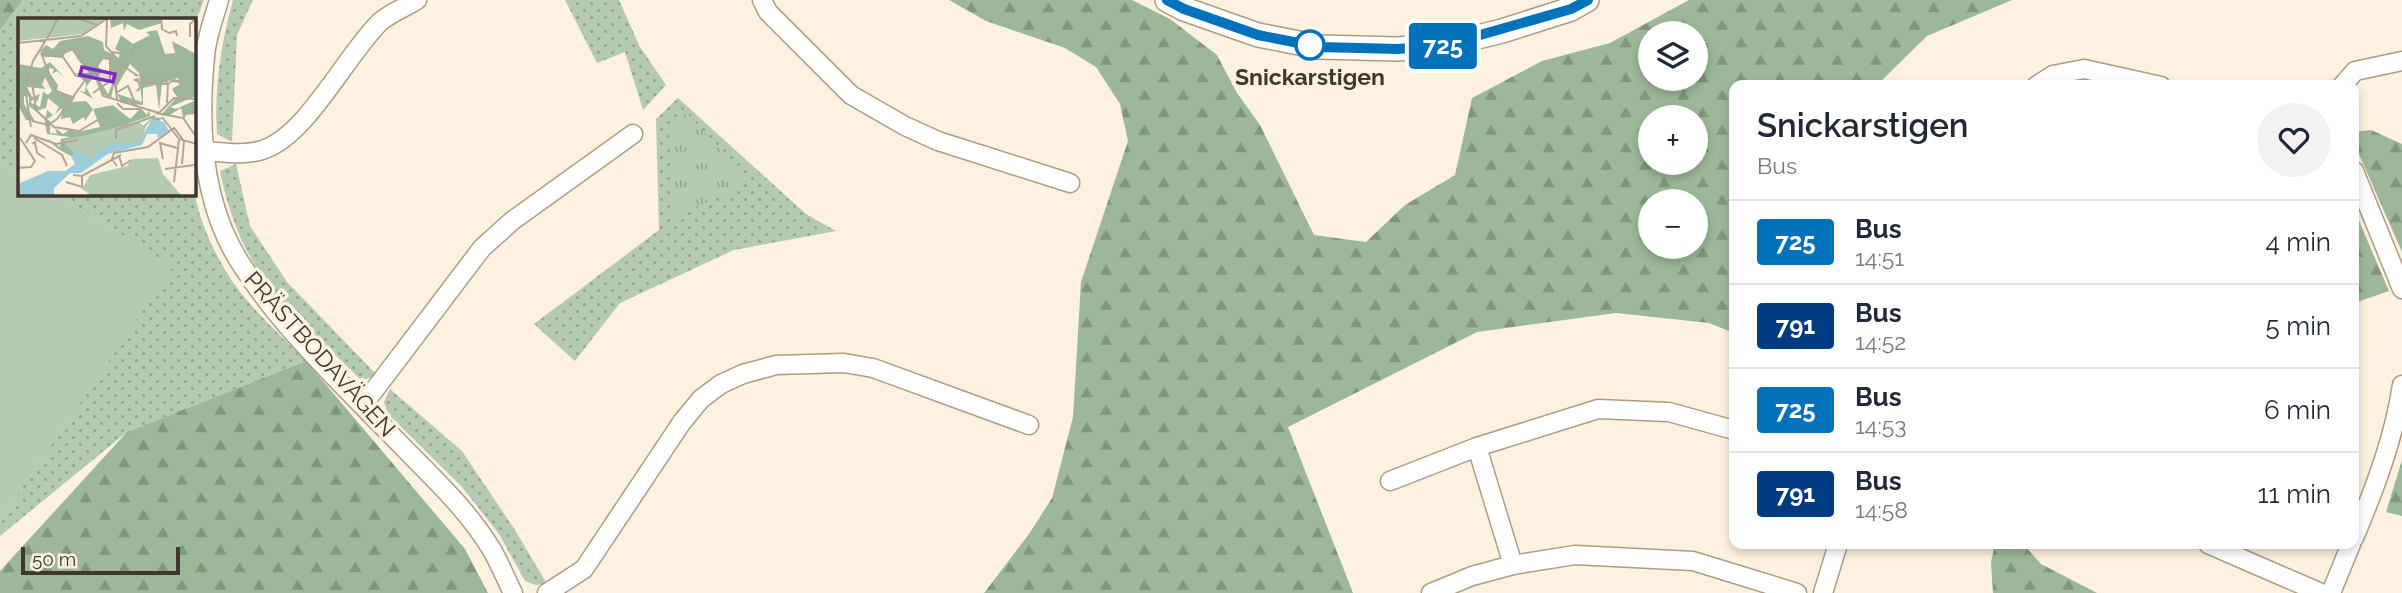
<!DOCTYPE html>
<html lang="en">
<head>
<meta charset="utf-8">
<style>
  body { margin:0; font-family:Raleway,sans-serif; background:#f2f2f3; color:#1f2937; height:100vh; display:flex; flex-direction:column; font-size:26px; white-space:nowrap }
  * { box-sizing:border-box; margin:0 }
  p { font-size:23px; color:#747a83 }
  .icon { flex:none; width:38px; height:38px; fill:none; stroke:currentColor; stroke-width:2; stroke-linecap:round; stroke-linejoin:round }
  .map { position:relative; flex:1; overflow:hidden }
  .side { position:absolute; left:1729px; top:80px; width:630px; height:469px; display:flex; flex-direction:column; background:#fff; border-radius:14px; box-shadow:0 4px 10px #0003 }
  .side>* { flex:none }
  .badge { padding:0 14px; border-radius:5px; font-size:24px; line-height:46px }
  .buttons { position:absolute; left:1638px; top:21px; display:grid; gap:14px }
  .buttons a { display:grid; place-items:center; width:70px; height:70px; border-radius:50%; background:#fff; box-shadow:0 4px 10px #0003; font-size:35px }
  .scale { position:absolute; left:21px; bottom:18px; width:159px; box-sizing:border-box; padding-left:7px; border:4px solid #40372d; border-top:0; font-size:19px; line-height:24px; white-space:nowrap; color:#40372d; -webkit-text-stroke:5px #fdf1e0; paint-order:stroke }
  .map>.badge { position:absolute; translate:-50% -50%; box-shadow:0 0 0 4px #fff }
  .round { display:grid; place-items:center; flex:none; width:74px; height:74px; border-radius:37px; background:#f2f2f3 }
  .summary { display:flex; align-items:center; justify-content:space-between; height:119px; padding:0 28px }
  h1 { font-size:33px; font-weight:600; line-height:52px }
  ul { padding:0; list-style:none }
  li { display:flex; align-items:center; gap:21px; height:84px; padding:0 28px; border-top:2px solid #e0e1e3 }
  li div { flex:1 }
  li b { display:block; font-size:26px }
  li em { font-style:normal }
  li .badge { min-width:77px; font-weight:700; text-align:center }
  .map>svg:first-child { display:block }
  .grass { fill:url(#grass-dots) }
  .forest { fill:url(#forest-firs); fill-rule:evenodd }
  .park { fill:url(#park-tufts) }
  .pitch { fill:#b5cab3 }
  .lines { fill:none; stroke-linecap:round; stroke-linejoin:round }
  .minor-casing { stroke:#af9b82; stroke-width:21 }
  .tertiary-casing { stroke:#af9b82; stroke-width:26 }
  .minor { stroke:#fff; stroke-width:18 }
  .tertiary { stroke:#fff; stroke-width:23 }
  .line-casing { stroke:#fff; stroke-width:16 }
  .line { stroke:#0072bc; stroke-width:10 }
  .stop-dot { fill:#fff; stroke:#0072bc; stroke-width:3.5 }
  .labels { text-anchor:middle; stroke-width:7; stroke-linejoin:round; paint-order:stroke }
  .stop-label { font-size:23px; font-weight:bold; fill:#40372d; stroke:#fdf1e0 }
  .street-label { font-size:23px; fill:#40372d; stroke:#fdf1e0 }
  .inset-road { fill:none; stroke:#b1a798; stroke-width:2 }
  .view { fill:#7b2cbf; fill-opacity:0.15; stroke:#7b2cbf; stroke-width:3.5 }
  .inset-edge { fill:none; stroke:#40372d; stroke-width:3.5 }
</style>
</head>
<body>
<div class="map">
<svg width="2402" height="593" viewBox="0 0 2402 593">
  <defs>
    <pattern id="grass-dots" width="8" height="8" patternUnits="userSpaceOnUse" patternTransform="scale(1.75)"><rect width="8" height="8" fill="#b5cab3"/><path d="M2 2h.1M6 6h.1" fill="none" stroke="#95a592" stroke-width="1.8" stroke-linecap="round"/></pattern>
    <pattern id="forest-firs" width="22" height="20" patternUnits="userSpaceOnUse" patternTransform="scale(1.75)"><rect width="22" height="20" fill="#9cb899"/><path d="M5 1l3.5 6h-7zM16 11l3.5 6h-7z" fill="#81967d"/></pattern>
    <pattern id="park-tufts" width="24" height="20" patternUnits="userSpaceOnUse" patternTransform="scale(1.75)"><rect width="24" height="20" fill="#b5cab3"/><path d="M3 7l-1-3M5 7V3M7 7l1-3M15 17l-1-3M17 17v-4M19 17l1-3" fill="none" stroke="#95a592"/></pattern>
  </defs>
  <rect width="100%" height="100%" fill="#fdf1e0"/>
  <g class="grass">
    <path d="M 23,0 L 204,0 L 194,26 L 194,19 L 19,19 L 19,171 L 0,159 L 0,30 Z"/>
    <path d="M 233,0 L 253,0 L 237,35 L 232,142 L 217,134 C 214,88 221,44 233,0 Z"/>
    <path d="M 565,0 L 619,0 L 640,47 L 666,85 L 643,110 L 625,52 L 597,63 Z"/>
    <path d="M 678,98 L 806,214 L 836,231 L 734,250 L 620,303 L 575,361 L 534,324 L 659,230 L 656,119 Z"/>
    <path d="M 236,164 L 250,226 L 287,282 L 377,375 L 362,381 C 332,351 298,322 271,288 C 244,255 228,212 220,171 Z"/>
    <path d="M 194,190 C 200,227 221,269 245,298 C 263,320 286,340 306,361 L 127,432 L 0,536 L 0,520 L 172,267 L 57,194 L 194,194 Z"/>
    <path d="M 390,389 L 462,451 L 515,530 L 547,584 L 536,585 L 525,581 L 499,534 L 462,487 L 388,414 L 384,402 Z"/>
  </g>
  <g class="forest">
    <path d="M 0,0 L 23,0 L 0,30 Z"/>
    <path d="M 949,0 L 1132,0 L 1170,19 L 1217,55 L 1237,93 L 1260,125 L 1314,235 L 1366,242 L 1405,205 L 1455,175 L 1472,98 L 1542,61 L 1610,43 L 1689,0 L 2012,0 L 1927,36 L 1876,86 L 1734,86 L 1734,333 L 1709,323 L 1616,313 L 1477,332 L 1288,427 L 1353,593 L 984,593 L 1029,534 L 1052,498 L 1073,417 L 1081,282 L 1128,141 L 1120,104 L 1096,67 L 1065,48 L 986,21 ZM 1696,33 L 1696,79 L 1650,79 L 1650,33 ZM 1650,117 L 1696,117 L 1696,163 L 1650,163 ZM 1696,201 L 1696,247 L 1650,247 L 1650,201 Z"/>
    <path d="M 2371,130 L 2402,144 L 2402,252 L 2354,143 L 2354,132 Z"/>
    <path d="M 2354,209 L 2389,291 L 2354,303 Z"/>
    <path d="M 306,361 L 465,549 L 488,593 L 0,593 L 0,571 L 127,432 Z"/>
    <path d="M 2402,460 L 2402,516 L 2386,512 Z"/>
    <path d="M 1995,544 L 2023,544 L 2041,564 L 2097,593 L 1993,593 L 1991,562 Z"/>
  </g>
  <path class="park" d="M 687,113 L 749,182 L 673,218 L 669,129 Z"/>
  <path class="pitch" d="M 0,159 L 19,171 L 19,194 L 57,194 L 173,267 L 0,520 Z"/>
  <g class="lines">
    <defs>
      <g id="minor">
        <path d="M 219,0 C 214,18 206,38 205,57 C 198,127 202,207 243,267 C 286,333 347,389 402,446 C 434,479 468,510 492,550 C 500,564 506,579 513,593"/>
        <path d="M 762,0 L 768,12 L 851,95 L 905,126 L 938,141 L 1070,183"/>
        <path d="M 2036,86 L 2053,75 L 2084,69 L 2161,86"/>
        <path d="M 2342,86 L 2355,71 L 2402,61"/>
        <path d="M 204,151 C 222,152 245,156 262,150 C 306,137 346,55 380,22 C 390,13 406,7 417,0"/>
        <path d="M 2354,171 L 2402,289"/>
        <path d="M 363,405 L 482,248 L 512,221 L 633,134"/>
        <path d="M 1390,481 L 1477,447"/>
        <path d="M 2354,538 C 2375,488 2394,438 2402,385"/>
        <path d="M 2208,544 L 2321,593"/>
        <path d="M 1513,565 L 1477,447 L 1598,409 L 1669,412 L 1734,430"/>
        <path d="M 547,593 L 584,569 L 682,422 L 701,399 L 721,384 L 743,374 L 776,365 L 844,363 L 873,368 L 1029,425"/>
        <path d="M 1431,593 L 1472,576 L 1513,565 L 1575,555 L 1693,561 L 1797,593"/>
        <path d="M 1823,593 L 1838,544"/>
        <path d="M 2331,593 L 2351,544"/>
      </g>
      <path id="tertiary" d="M 1167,0 L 1184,9 L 1258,35 L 1319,47 L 1397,49 L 1445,45 L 1502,31 L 1571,9 L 1587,0"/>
    </defs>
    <use href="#minor" class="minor-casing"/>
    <use href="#tertiary" class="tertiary-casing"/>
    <use href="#minor" class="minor"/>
    <use href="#tertiary" class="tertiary"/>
  </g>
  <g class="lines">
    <defs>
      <path id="line" d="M 1167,0 L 1184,9 L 1258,35 L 1319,47 L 1398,49 L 1445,45 L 1571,9 L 1588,0"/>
    </defs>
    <use href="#line" class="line-casing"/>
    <use href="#line" class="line"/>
  </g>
  <circle class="stop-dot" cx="1310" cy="45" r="14"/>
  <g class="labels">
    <g class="stop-label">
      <text x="1310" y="85">Snickarstigen</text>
    </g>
    <g class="street-label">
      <text transform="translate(320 354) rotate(48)" y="8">PRÄSTBODAVÄGEN</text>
    </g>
  </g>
  <g transform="translate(18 18)">
    <rect width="178" height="178" fill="#fdf1e0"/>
    <path d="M 92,0 L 143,0 L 144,5 L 121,12 L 109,6 L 106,13 L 105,5 L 93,10 ZM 139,12 L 147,36 L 157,35 L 154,23 L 178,36 L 178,78 L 152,89 L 158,91 L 178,82 L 178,96 L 168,97 L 166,103 L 163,90 L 152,97 L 144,96 L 159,79 L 154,71 L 161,67 L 160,60 L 144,65 L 141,92 L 138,67 L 125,70 L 125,87 L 103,85 L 96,67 L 93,80 L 84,76 L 77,57 L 68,69 L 75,81 L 62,73 L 67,74 L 68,65 L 58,55 L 71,55 L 55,32 L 42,38 L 27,39 L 22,33 L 28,27 L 35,31 L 42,23 L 70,18 L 85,24 L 86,32 L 101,40 L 102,34 L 97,31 L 103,17 L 115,26 L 132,17 L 128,14 ZM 91,40 L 92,58 L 99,55 L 90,76 L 80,59 L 84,52 L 80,49 L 84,41 ZM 112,46 L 121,55 L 124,84 L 100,76 L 99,68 ZM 32,44 L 46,59 L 39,53 L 34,56 L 36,51 L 31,50 L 31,54 L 40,67 L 39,72 L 57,79 L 54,84 L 68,83 L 75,91 L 95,87 L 112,101 L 123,90 L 129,97 L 131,91 L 132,98 L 110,106 L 123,110 L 135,99 L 144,100 L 140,104 L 134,101 L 127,109 L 53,138 L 40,131 L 28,120 L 42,129 L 43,121 L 52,119 L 29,116 L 26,100 L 11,88 L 11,79 L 6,78 L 6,86 L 17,103 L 8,102 L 0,87 L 0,46 L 23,50 ZM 27,59 L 34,73 L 30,77 L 25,73 L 22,89 L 12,84 L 16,81 L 19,84 L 22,76 L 14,79 L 9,69 L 28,71 L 24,67 ZM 30,80 L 41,89 L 37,96 L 44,90 L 43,101 L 52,99 L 55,106 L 66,99 L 67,103 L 75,91 L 82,109 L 59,114 L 47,109 L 51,112 L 45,116 L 37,110 L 39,116 L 32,115 L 32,103 L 26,103 L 35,97 L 29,92 L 28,99 L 18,93 L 28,90 Z" fill="#9cb899" fill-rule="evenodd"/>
    <path d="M 0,0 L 88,0 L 65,16 L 0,23 ZM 120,104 L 128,109 L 122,127 L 91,131 L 78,143 L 62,141 L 44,123 ZM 140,140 L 145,156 L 164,178 L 74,178 L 64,171 L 72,157 L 109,148 L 114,141 Z" fill="#b5cab3"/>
    <path d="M 134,101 L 146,104 L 151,113 L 140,120 L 139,116 L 129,116 L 124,127 L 90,136 L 63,155 L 52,155 L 36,170 L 36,178 L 0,178 L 0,166 L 30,153 L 47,153 L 57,146 L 53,138 L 60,132 L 70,141 L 95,125 L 120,126 Z" fill="#9ccdda"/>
    <path class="inset-road" d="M 59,0 L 79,7M 143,0 L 144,11 L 151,15 L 158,13 L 159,18M 89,2 L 88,28 L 104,47 L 97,66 L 99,81M 172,19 L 172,6 L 179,0M 29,21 L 40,0M 0,25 L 63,18 L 90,0M 94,34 L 114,37 L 115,29M 23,35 L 38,73 L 55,82M 24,37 L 45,39 L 58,58 L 78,60 L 85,78 L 99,82M 44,39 L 48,31 L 55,32 L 63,44 L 75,52 L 85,40 L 92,41 L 92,63 L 75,75M 104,47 L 120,58 L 116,56M 139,53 L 150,66 L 151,65 L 154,63 L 156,62 L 162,64 L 153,63M 29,58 L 14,64 L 18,92 L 36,109 L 61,113 L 90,96M 137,66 L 123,57 L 129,64 L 140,66 L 150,66 L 149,85M 119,73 L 122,70 L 122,69 L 120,61 L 117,62 L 121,64M 98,75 L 110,68 L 118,87M 99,82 L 141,95 L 156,80 L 179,81M 99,85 L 105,91 L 122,91M 138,95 L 165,100 L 179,120M 144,99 L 161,121 L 179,126M 14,103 L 30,107 L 39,101 L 68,61M 13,109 L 7,70 L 15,43 L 28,22M 16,120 L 44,137 L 49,148M 98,121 L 98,112 L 137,98M 8,125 L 13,117 L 38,126M 14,126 L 17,124 L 19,135 L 27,140M 38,126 L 60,122M 101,138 L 104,148 L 113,142M 145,141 L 142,125 L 159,130M 164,146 L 166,123M 99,148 L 94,141 L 96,135 L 130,129 L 156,110 L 166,123M 0,150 L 13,149 L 17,143 L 2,120M 147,151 L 176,147M 55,157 L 64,158 L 103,137M 48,164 L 64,169 L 64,158M 156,164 L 161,122"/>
    <path class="view" d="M 64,49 L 97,56 L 95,64 L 62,57 Z"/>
    <rect width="178" height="178" class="inset-edge"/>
  </g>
</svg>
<div class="buttons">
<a><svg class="icon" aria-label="layers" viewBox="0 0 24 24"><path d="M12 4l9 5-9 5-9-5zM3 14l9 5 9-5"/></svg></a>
<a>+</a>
<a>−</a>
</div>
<div class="scale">50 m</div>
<b class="badge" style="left:1443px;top:46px;background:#0072bc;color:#fff">725</b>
<section class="side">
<div class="summary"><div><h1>Snickarstigen</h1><p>Bus</p></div><a class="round"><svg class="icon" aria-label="heart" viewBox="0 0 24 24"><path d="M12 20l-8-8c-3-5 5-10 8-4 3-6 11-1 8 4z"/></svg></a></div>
<ul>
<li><span class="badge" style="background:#0072bc;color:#fff">725</span><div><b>Bus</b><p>14:51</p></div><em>4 min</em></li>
<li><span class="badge" style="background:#003b80;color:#fff">791</span><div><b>Bus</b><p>14:52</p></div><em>5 min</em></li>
<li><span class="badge" style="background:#0072bc;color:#fff">725</span><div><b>Bus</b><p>14:53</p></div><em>6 min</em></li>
<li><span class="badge" style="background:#003b80;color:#fff">791</span><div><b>Bus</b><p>14:58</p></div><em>11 min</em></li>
</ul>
</section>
</div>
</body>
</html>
